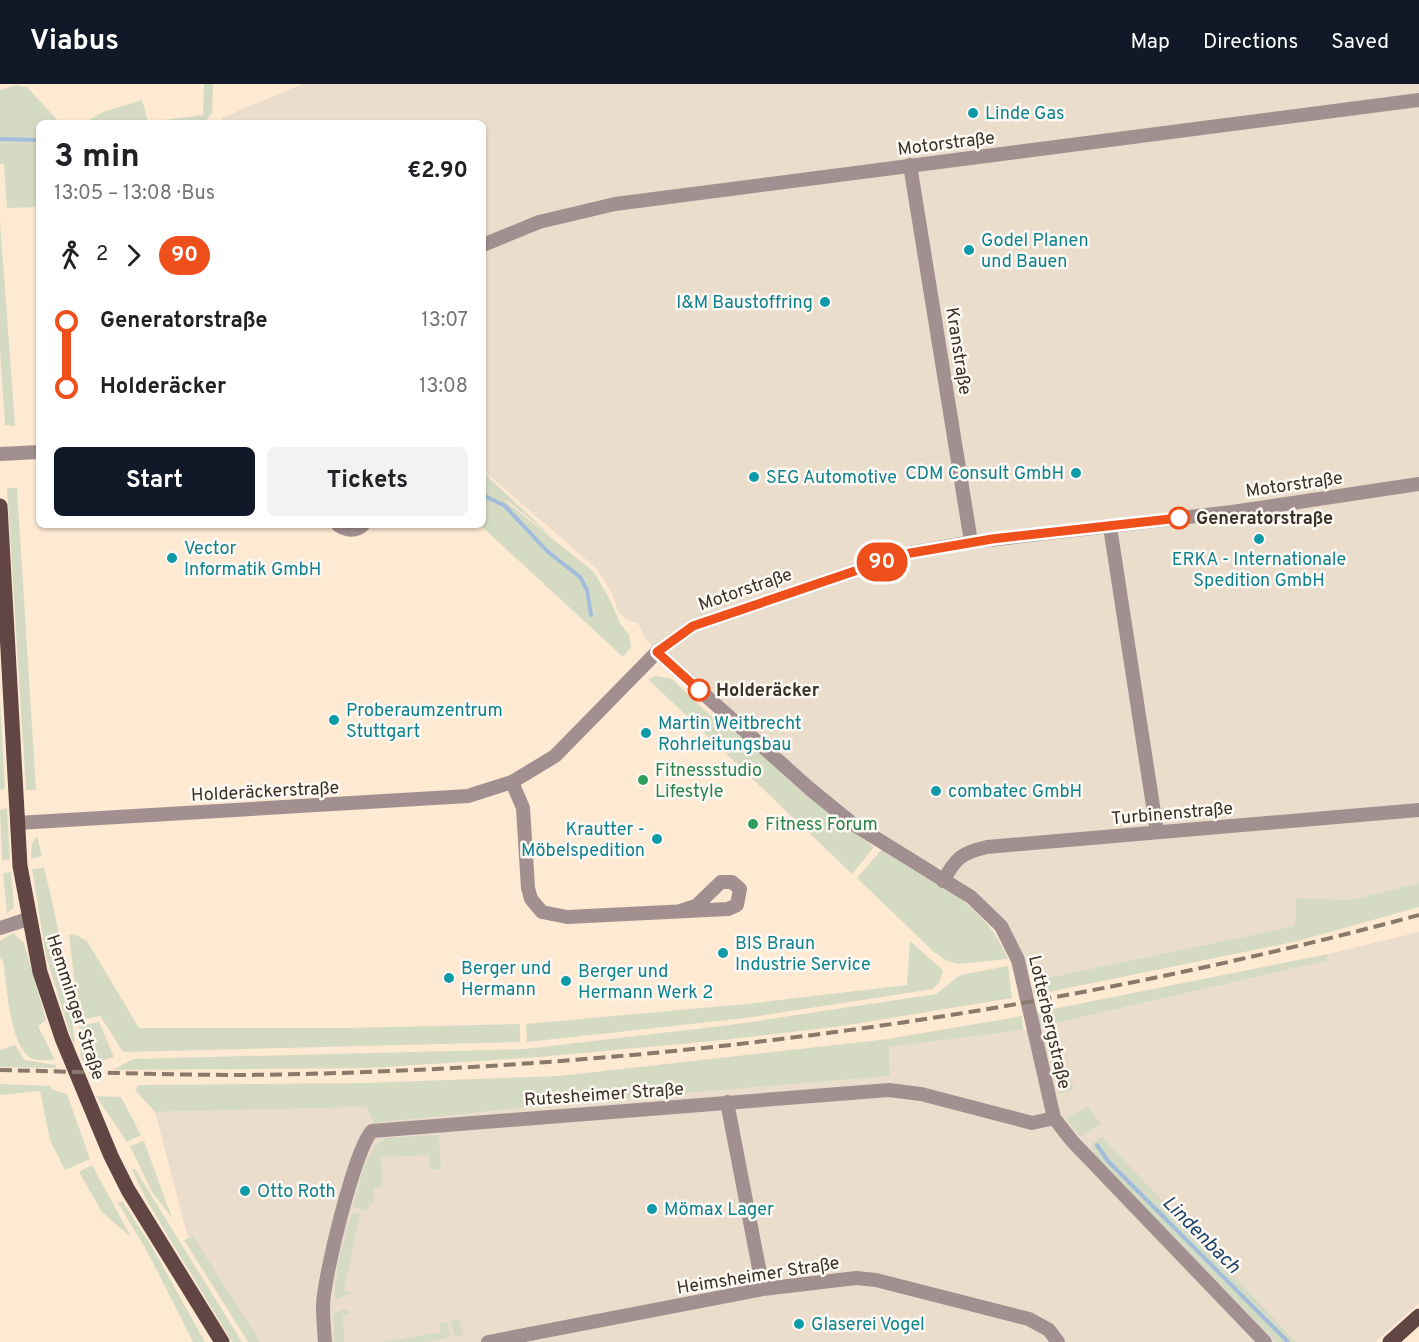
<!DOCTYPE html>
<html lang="en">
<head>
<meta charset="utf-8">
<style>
  body { margin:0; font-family:Overpass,sans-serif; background:#f2f2f2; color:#202124; height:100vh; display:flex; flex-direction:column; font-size:22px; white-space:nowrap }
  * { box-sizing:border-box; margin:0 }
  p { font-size:20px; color:#757577 }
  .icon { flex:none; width:33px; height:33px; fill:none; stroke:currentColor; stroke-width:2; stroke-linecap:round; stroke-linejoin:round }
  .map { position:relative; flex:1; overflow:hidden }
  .sheet { position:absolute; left:36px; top:36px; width:450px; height:408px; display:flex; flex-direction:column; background:#fff; border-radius:9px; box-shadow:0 2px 4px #0004 }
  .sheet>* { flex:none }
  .badge { padding:0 12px; border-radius:20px; font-size:21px; line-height:39px }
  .map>.badge { position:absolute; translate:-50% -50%; box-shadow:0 0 0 3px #fff }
  .legs { display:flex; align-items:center; gap:9px; height:66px; padding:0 18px; font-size:20px }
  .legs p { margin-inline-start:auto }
  .headline { display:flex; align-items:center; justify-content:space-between; height:102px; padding:0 18px }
  h1 { font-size:33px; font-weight:700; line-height:45px }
  .button { display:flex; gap:12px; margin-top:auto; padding:12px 18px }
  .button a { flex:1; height:69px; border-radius:9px; background:#111827; color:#fff; font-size:24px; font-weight:700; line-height:69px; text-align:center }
  .button a+a { background:#f2f2f2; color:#202124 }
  ul { padding:0 18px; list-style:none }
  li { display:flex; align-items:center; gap:21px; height:66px; font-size:22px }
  li i { display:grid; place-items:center; width:9px; height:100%; margin:0 8px; background:currentColor }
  li i::after { content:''; width:15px; height:15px; margin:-8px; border:4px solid; border-radius:50%; background:#fff }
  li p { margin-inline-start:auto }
  li:first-child i { background:linear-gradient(#0000 50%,currentColor 0) }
  li:last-child i { background:linear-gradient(currentColor 50%,#0000 0) }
  header { display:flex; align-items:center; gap:36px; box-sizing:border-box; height:84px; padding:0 30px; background:#111827; color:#fff }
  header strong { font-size:28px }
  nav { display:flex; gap:33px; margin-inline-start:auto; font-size:21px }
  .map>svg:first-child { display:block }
  .industrial { fill:#ebddcb }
  .green { fill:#d5dbc2 }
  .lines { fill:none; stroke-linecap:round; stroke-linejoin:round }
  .stream { stroke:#a2bddb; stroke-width:4 }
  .minor { stroke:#a1908f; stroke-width:14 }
  .major { stroke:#624643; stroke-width:15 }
  .rail { stroke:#88796a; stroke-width:4; stroke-dasharray:12 6; stroke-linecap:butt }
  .line-1-casing { stroke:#fff; stroke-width:14 }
  .line-1 { stroke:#ef4f1a; stroke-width:9 }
  .culture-dot { fill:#0f9aa8; stroke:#fff9f4; stroke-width:2 }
  .stop-1-dot { fill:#fff; stroke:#ef4f1a; stroke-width:3 }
  .leisure-dot { fill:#2e9e5b; stroke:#fff9f4; stroke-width:2 }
  .labels { text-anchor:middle; stroke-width:5; stroke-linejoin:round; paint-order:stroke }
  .culture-label { font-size:18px; fill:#0d838f; stroke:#fff9f4; text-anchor:start }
  .street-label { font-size:18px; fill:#3b3126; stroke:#fff9f4 }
  .stop-label { font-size:18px; font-weight:bold; fill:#3b3126; stroke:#fff9f4; text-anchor:start }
  .leisure-label { font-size:18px; fill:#27864d; stroke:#fff9f4; text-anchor:start }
  .water-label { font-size:20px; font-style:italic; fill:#1e446d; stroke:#fff9f4 }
</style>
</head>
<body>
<header>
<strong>Viabus</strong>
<nav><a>Map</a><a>Directions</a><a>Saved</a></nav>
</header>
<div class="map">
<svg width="1419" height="1258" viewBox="0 0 1419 1258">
  <rect width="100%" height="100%" fill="#fee9d3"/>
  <g class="industrial">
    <path d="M 302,0 L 1419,0 L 1419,799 L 1351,816 L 1296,814 L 1295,842 L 1041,895 L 1018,876 L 971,813 L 939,783 L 882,759 L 657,568 L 645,554 L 638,539 L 629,537 L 618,528 L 613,511 L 597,485 L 483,386 L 483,39 L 222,39 L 222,34 Z"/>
    <path d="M 1419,848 L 1419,1219 L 1375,1258 L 252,1258 L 224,1208 L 187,1150 L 155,1028 L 366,1023 L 375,1039 L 592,1017 L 890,992 L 889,963 L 1032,945 L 1327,877 L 1328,870 Z"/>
  </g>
  <g class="green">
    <path d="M 204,0 L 213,0 L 213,3 L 212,29 L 204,39 L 84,39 L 103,28 L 142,16 L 148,38 L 203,31 Z"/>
    <path d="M 16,1 L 27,3 L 60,39 L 39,39 L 39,123 L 7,124 L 4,80 L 0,80 L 0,6 Z"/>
    <path d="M 0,136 L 15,342 L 5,341 L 0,266 Z"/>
    <path d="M 483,388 L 553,454 L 509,418 L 504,416 L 594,488 L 610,516 L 620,539 L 629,551 L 631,563 L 623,573 L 480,441 L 483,441 Z"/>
    <path d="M 7,404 L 17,404 L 36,706 L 26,706 Z"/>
    <path d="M 656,592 L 672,595 L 712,633 L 715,630 L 874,763 L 852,790 L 648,595 Z"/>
    <path d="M 0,616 L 5,705 L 0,706 Z"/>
    <path d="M 7,724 L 10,776 L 2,776 L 0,726 Z"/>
    <path d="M 37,752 L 42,772 L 31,775 L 32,760 Z"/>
    <path d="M 883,764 C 929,794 987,821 1008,875 L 958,880 L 947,877 L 935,869 L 857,794 Z"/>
    <path d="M 44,784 C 59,844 71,904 75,966 L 46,872 L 32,785 Z"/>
    <path d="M 11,788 L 14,823 L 7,830 L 3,789 Z"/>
    <path d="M 1419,799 L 1419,823 L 1298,857 L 1034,911 L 1032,897 L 1295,842 L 1296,814 L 1351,816 Z"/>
    <path d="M 13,849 L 24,859 L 46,936 L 38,942 L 55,976 C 47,976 35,978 28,972 C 9,955 7,902 3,877 L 0,874 L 0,857 Z"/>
    <path d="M 74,850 L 87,857 L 139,944 L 347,944 L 520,940 L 520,958 L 123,968 L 100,932 L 79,936 L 69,851 Z"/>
    <path d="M 910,857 L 943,886 L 940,897 L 933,905 L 746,934 L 527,958 L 526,940 L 746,920 L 907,901 Z"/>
    <path d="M 1328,870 L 1327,877 L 1039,943 L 1038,928 Z"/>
    <path d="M 1008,882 L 1012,914 L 842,942 L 723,956 L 540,973 L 369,984 L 113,986 L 133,975 L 525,965 L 730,941 L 936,910 L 960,891 Z"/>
    <path d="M 1022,932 L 1023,946 L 889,963 L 890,992 L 592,1017 L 374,1039 L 366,1023 L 155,1028 L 135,1006 L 139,1001 L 364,999 L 559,992 L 888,955 Z"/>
    <path d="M 99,938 L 114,973 L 100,977 L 81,976 L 79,942 Z"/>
    <path d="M 1056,952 L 1074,1005 L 1060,1010 L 1045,957 Z"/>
    <path d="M 15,961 L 25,976 L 56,981 L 56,984 L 0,983 L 0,966 Z"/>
    <path d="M 0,1000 L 51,1002 L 51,1005 L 67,1010 L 90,1075 L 65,1086 L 50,1056 L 40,1007 L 0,1011 Z"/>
    <path d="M 96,1012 L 121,1013 L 141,1051 L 127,1058 Z"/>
    <path d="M 1088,1023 L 1101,1040 L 1080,1052 L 1066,1033 Z"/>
    <path d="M 439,1051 L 441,1085 L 430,1086 L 429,1071 L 381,1073 L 382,1103 L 374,1105 L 374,1119 L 370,1119 L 368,1127 L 353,1123 C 360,1100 364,1066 386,1054 Z"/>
    <path d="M 1102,1053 L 1296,1258 L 1276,1258 L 1093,1070 L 1091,1061 Z"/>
    <path d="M 144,1057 L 172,1134 L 152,1108 L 130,1062 Z"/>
    <path d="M 92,1081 L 131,1153 L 102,1128 L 79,1088 Z"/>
    <path d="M 135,1085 L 242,1258 L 232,1258 L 147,1117 L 132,1086 Z"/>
    <path d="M 122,1117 L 152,1163 L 205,1258 L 193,1258 L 147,1167 L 118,1119 Z"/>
    <path d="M 352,1128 L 360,1130 L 344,1206 L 352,1209 L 336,1215 L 334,1212 L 339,1174 Z"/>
    <path d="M 193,1152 L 260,1258 L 248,1258 L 184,1156 Z"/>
    <path d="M 341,1226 L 348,1226 L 350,1230 L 343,1231 L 344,1258 L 334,1258 L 334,1229 Z"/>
    <path d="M 459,1235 L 463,1252 L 455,1253 L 450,1236 Z"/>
    <path d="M 440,1239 L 448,1239 L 450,1253 L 427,1258 L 381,1258 L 441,1248 Z"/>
  </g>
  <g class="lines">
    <g class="stream">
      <path d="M 0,55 L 39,56"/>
      <path d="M 483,411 L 505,422 L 547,467 L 580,493 L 587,506 L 591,531"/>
      <path d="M 1097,1061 L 1108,1077 L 1288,1258"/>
    </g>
    <g class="minor">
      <path d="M 910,81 L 971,458"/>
      <path d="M 483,161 L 539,138 L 615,120 L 1419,16"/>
      <path d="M 0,370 L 39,368"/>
      <path d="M 338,441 C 346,446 355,448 363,441"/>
      <path d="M 1110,443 L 1157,748"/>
      <path d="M 657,568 L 810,705 L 853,740 L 971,813 L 1001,842 L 1018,876 L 1054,1034 L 1072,1057 L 1265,1258"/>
      <path d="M 512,698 L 523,724 L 528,804 L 531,815 L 542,828 L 567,833 L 728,825 L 737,821 L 740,805 L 732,798 L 721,798 L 696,822 L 680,827"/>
      <path d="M 17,739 L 468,712 L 512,698 L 555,672 L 657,568 L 693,542 L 905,470 L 971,458 L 1232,428 L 1419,400"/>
      <path d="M 943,797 C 956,774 961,769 987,763 L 1419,726"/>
      <path d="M 0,844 L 28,835"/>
      <path d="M 727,1018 L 763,1205"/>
      <path d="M 325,1258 C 324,1246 323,1233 323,1221 C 324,1192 355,1064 372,1047 L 889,1006 L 921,1010 L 1032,1039 L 1054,1034"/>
      <path d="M 488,1258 L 763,1205 L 856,1194 L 876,1196 L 1029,1235 L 1049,1246 L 1058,1258"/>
    </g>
    <g class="major">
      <path d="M 0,422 L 20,782 L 40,888 L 62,954 L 111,1072 L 128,1106 L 222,1258"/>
      <path d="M 1390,1258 L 1419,1232"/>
    </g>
    <path class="rail" d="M 0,986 C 100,988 202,993 302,990 C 678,981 1056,929 1419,831"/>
  </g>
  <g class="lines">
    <defs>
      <path id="line-1" d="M 699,606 L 657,568 L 693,542 L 905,470 L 992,455 L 1179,434"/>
    </defs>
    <use href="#line-1" class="line-1-casing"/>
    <use href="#line-1" class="line-1"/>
  </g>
  <g class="culture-dot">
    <circle cx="973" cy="29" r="6"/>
    <circle cx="969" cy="166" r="6"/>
    <circle cx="825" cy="218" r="6"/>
    <circle cx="1076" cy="389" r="6"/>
    <circle cx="754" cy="393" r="6"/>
    <circle cx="1259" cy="455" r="6"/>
    <circle cx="172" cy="474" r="6"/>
    <circle cx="334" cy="636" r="6"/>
    <circle cx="646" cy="649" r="6"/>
    <circle cx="936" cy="707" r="6"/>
    <circle cx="657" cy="755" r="6"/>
    <circle cx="723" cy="869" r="6"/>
    <circle cx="449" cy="894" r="6"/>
    <circle cx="566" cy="897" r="6"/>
    <circle cx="245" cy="1107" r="6"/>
    <circle cx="652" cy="1125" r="6"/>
    <circle cx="799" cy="1240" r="6"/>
  </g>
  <g class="stop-1-dot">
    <circle cx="1179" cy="434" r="10"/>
    <circle cx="699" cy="606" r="10"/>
  </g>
  <g class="leisure-dot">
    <circle cx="643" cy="696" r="6"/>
    <circle cx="753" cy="740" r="6"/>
  </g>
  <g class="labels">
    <g class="culture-label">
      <text x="985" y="35">Linde Gas</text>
      <text x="981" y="162">Godel Planen<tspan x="981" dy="21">und Bauen</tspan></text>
      <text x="813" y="224" text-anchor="end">I&amp;M Baustoffring</text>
      <text x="1064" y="395" text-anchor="end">CDM Consult GmbH</text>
      <text x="766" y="399">SEG Automotive</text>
      <text x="184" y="470">Vector<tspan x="184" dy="21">Informatik GmbH</tspan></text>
      <text x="1259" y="481" text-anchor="middle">ERKA - Internationale<tspan x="1259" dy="21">Spedition GmbH</tspan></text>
      <text x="346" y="632">Proberaumzentrum<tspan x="346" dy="21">Stuttgart</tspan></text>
      <text x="658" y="645">Martin Weitbrecht<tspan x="658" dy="21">Rohrleitungsbau</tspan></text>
      <text x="948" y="713">combatec GmbH</text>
      <text x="645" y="751" text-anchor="end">Krautter -<tspan x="645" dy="21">Möbelspedition</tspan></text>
      <text x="735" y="865">BIS Braun<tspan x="735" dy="21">Industrie Service</tspan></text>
      <text x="461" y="890">Berger und<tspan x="461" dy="21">Hermann</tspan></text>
      <text x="578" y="893">Berger und<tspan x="578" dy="21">Hermann Werk 2</tspan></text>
      <text x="257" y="1113">Otto Roth</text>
      <text x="664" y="1131">Mömax Lager</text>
      <text x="811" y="1246">Glaserei Vogel</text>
    </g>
    <g class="street-label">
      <text transform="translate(946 59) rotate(-7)" y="6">Motorstraße</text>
      <text transform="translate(959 267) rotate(81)" y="6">Kranstraße</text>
      <text transform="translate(1294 400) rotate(-8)" y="6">Motorstraße</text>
      <text transform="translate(745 505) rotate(-19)" y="6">Motorstraße</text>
      <text transform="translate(265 707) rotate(-3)" y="6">Holderäckerstraße</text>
      <text transform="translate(1172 729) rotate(-5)" y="6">Turbinenstraße</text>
      <text transform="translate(76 923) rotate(72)" y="6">Hemminger Straße</text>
      <text transform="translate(1050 938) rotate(77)" y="6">Lotterbergstraße</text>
      <text transform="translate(604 1010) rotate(-4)" y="6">Rutesheimer Straße</text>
      <text transform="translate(758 1191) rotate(-9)" y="6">Heimsheimer Straße</text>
    </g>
    <g class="stop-label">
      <text x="1196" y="440">Generatorstraße</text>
      <text x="716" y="612">Holderäcker</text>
    </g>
    <g class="leisure-label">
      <text x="655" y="692">Fitnessstudio<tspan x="655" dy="21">Lifestyle</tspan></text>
      <text x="765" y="746">Fitness Forum</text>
    </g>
    <g class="water-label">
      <text transform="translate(1202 1150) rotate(45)" y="7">Lindenbach</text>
    </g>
  </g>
</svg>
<b class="badge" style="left:882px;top:478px;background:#ef4f1a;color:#fff">90</b>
<section class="sheet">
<div class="headline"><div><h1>3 min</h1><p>13:05 – 13:08 · Bus</p></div><b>€2.90</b></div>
<div class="legs"><svg class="icon" aria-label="walk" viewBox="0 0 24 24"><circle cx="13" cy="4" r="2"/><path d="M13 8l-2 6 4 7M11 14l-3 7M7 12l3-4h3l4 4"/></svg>2<svg class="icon" aria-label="forward" viewBox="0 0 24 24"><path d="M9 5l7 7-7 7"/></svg><b class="badge" style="background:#ef4f1a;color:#fff">90</b></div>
<ul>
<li><i style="color:#ef4f1a"></i><b>Generatorstraße</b><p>13:07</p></li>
<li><i style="color:#ef4f1a"></i><b>Holderäcker</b><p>13:08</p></li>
</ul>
<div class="button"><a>Start</a><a>Tickets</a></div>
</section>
</div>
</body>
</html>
